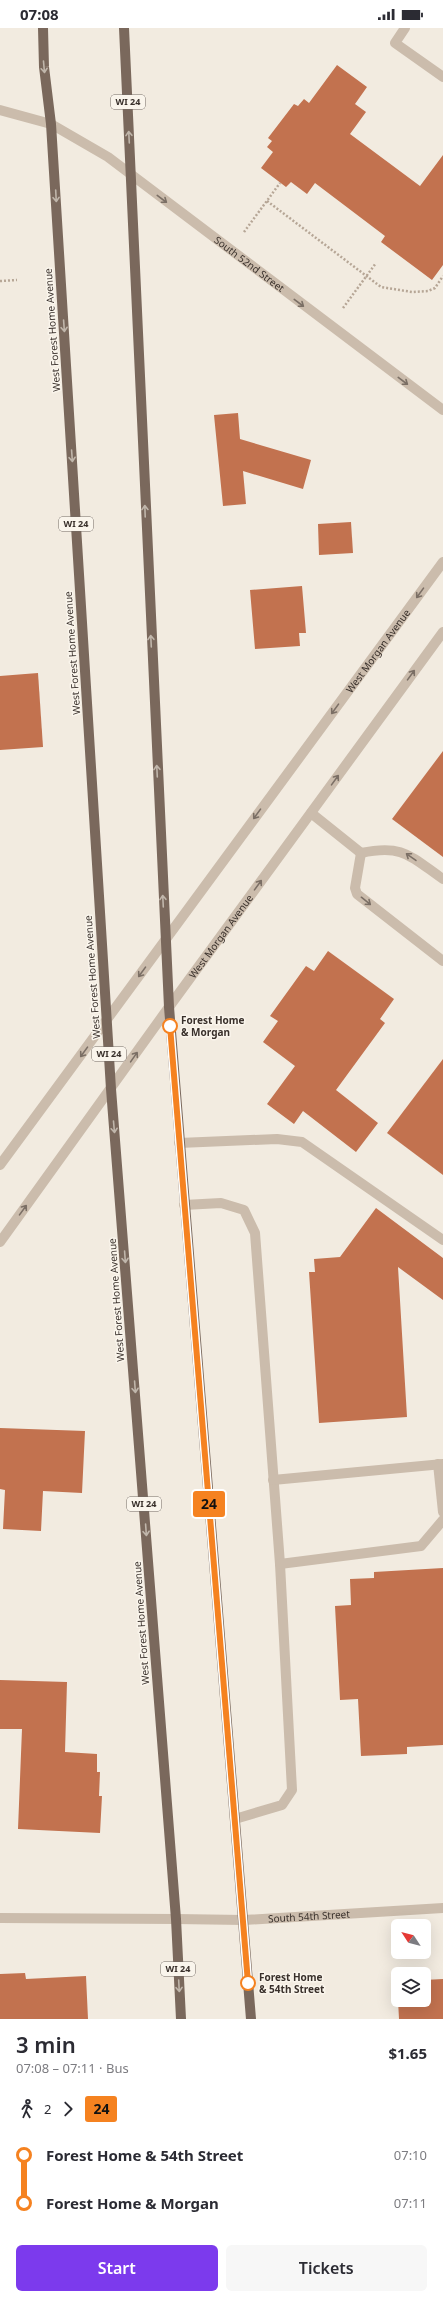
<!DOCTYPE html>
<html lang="en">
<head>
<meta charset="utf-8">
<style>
  body { margin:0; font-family:"Noto Sans",sans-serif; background:#f7f7f7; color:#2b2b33; height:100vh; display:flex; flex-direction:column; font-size:15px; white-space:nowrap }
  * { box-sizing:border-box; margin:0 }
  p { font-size:13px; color:#7c7c81 }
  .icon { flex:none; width:22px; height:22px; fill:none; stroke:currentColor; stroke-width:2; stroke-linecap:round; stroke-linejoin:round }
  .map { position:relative; height:1991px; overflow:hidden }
  .details { display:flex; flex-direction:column; background:#fff; flex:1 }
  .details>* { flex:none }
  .badge { padding:0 8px; border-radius:3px; font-size:14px; line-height:26px }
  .needle { width:26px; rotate:306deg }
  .controls { position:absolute; left:391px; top:1891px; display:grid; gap:8px }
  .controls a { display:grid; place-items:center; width:40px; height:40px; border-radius:6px; background:#fff; box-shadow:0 4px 16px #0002; font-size:20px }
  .map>.badge { position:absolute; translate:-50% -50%; box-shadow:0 0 0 2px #fff }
  .legs { display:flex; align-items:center; gap:6px; height:44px; padding:0 16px; font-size:13px }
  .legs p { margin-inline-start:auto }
  .overview { display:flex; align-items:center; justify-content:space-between; height:68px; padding:0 16px }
  h1 { font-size:22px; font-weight:600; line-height:30px }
  .action { display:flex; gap:8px; margin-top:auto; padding:8px 16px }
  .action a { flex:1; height:46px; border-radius:6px; background:#7c3aed; color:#fff; font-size:16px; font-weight:600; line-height:46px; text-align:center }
  .action a+a { background:#f7f7f7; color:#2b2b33 }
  ul { padding:0 16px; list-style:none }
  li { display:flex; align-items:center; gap:14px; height:48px; font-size:15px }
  li i { display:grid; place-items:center; width:6px; height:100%; margin:0 5px; background:currentColor }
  li i::after { content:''; width:10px; height:10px; margin:-5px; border:3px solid; border-radius:50%; background:#fff }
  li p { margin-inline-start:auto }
  li:first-child i { background:linear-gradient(#0000 50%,currentColor 0) }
  li:last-child i { background:linear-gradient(currentColor 50%,#0000 0) }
  .status { display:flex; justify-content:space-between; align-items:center; height:28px; padding:0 20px; background:#fff; direction:ltr }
  .status svg { height:11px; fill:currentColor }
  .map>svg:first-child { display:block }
  .building { fill:#c2724f }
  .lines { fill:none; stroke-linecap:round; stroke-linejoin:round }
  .path { stroke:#b6a696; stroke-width:2.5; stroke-dasharray:2 2; stroke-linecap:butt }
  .service { stroke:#cbbcac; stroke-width:10 }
  .minor { stroke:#cbbcac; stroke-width:10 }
  .tertiary { stroke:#cbbcac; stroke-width:10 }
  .primary { stroke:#7a685c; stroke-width:10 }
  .oneway { stroke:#c0b6ab }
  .oneway2 { stroke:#7b6f65 }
  .line-1-casing { stroke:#fff; stroke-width:9 }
  .line-1 { stroke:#f58220; stroke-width:6 }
  .stop-1-dot { fill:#fff; stroke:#f58220; stroke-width:2 }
  .labels { text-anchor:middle; stroke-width:3; stroke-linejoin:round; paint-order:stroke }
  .shield { fill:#faf5ec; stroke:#736b65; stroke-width:1 }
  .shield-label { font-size:9px; font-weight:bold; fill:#39302b }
  .street-label { font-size:10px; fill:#39302b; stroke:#faf5ec }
  .stop-label { font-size:10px; font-weight:bold; fill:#39302b; stroke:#faf5ec; text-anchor:start }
</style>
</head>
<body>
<div class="status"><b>07:08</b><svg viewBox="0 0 49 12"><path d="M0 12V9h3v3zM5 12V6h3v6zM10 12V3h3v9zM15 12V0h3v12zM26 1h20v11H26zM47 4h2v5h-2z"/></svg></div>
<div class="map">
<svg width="443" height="1991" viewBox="0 0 443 1991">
  <rect width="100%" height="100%" fill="#f2ebe0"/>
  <g class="building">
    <path d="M 337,37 L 367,59 L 355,76 L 366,84 L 350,106 L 420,158 L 443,127 L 443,237 L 432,252 L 381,214 L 385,208 L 315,155 L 307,166 L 291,154 L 286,159 L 261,140 L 273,124 L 267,119 L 272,113 L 268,110 L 294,76 L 298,78 L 304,71 L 309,75 Z"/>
    <path d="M 238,385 L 240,411 L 311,432 L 303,461 L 243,443 L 246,476 L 223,478 L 214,387 Z"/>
    <path d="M 351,494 L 353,525 L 319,527 L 318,496 Z"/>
    <path d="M 302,558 L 306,605 L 299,605 L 300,618 L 255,621 L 250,562 Z"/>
    <path d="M 38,645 L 43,719 L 0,722 L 0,648 Z"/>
    <path d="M 443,723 L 443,829 L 392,791 Z"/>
    <path d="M 328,923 L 394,971 L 380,991 L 385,995 L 336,1062 L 378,1095 L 356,1124 L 303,1083 L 294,1096 L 267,1076 L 295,1038 L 263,1014 L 278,993 L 270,988 L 306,938 L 314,943 Z"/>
    <path d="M 443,1031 L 443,1147 L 387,1105 Z"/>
    <path d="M 376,1180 L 443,1230 L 443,1272 L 398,1239 L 407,1389 L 319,1395 L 309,1244 L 315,1244 L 314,1231 L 340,1229 Z"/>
    <path d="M 0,1400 L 85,1403 L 82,1465 L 43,1463 L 41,1503 L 3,1501 L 5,1462 L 0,1461 Z"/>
    <path d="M 443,1540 L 443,1717 L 407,1719 L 407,1726 L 361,1728 L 358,1671 L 340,1672 L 335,1578 L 351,1577 L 350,1551 L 374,1550 L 374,1544 Z"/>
    <path d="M 0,1652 L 67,1654 L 65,1724 L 97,1726 L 97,1744 L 100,1744 L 99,1768 L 102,1768 L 100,1805 L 18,1801 L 22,1701 L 0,1701 Z"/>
    <path d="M 25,1945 L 26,1951 L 86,1948 L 88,1991 L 0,1991 L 0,1946 Z"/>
    <path d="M 443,1951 L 443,1991 L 399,1991 L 397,1953 L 398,1972 L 424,1972 L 424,1952 Z"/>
  </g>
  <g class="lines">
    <g class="path">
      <path d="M 267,173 L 381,259 L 412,264 L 428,263 L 435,260 L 443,248"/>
      <path d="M 244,204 L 280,155"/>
      <path d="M 0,253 L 17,252"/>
      <path d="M 343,280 L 376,235"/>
    </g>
    <g class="service">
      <path d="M 405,0 L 395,15 L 443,49"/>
      <path d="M 311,785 L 361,825"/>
      <path d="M 361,825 L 355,860 L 357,866 L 443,933"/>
      <path d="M 361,825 C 403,816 410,828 443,851"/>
      <path d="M 179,1115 L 277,1111 L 302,1114 L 443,1212"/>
      <path d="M 184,1177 L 221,1175 L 244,1182 L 255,1205 L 280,1536 L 292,1762 L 282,1777 L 235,1791"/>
      <path d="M 438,1436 L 443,1484"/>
      <path d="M 273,1452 L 443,1436"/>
      <path d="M 280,1536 L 421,1518 L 443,1492"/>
      <path d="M 0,1890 L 176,1891"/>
    </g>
    <g class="minor">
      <path id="s1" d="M 0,82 L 51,96 L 108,129 L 443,382"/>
      <path id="s2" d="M 176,1891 L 244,1892 L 443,1880"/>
    </g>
    <g class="tertiary">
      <path id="s3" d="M 0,1137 L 443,534"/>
      <path id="s4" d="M 0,1214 L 169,979 L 443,604"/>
    </g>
    <g class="primary">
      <path d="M 43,0 L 44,39 L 51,96 L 111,1061 L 176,1891 L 181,1991"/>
      <path d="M 124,0 L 169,979 L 251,1991"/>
    </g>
  </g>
  <defs><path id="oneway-shaft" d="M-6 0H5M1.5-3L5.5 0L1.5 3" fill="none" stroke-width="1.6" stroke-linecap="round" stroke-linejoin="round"/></defs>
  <g class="oneway">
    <use href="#oneway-shaft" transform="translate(44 39) rotate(85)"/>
    <use href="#oneway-shaft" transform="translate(129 109) rotate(-93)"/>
    <use href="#oneway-shaft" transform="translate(56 168) rotate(87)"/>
    <use href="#oneway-shaft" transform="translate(64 298) rotate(86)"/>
    <use href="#oneway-shaft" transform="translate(72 428) rotate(86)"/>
    <use href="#oneway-shaft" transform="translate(145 483) rotate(-92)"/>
    <use href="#oneway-shaft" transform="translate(151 613) rotate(-93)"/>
    <use href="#oneway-shaft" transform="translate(157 743) rotate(-93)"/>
    <use href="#oneway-shaft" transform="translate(163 873) rotate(-93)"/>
    <use href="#oneway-shaft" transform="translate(114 1099) rotate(85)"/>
    <use href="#oneway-shaft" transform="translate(125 1229) rotate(86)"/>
    <use href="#oneway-shaft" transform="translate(135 1359) rotate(86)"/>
    <use href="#oneway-shaft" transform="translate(146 1502) rotate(86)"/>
    <use href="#oneway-shaft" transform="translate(179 1958) rotate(87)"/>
  </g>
  <g class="oneway2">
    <use href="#oneway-shaft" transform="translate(162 171) rotate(37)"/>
    <use href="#oneway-shaft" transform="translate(299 275) rotate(37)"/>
    <use href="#oneway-shaft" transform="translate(403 353) rotate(37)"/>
    <use href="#oneway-shaft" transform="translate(420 565) rotate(126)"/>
    <use href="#oneway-shaft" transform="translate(411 647) rotate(-54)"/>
    <use href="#oneway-shaft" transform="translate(335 681) rotate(126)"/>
    <use href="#oneway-shaft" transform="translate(335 752) rotate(-54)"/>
    <use href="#oneway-shaft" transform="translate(257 786) rotate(126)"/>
    <use href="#oneway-shaft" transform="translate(411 829) rotate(-145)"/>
    <use href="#oneway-shaft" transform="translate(258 857) rotate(-54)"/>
    <use href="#oneway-shaft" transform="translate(366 873) rotate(39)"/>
    <use href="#oneway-shaft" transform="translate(142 944) rotate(126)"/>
    <use href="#oneway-shaft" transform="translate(84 1024) rotate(126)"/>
    <use href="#oneway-shaft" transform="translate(134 1029) rotate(-55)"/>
    <use href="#oneway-shaft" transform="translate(23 1182) rotate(-54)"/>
  </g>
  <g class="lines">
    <defs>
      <path id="line-1" d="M 170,998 L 248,1955"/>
    </defs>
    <use href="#line-1" class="line-1-casing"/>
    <use href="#line-1" class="line-1"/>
  </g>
  <g class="stop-1-dot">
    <circle cx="170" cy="998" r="7"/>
    <circle cx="248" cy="1955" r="7"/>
  </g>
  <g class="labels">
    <g class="shield">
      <rect x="111" y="67" width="34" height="14" rx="3"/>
      <rect x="59" y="489" width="34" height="14" rx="3"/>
      <rect x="92" y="1019" width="34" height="14" rx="3"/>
      <rect x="127" y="1469" width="34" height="14" rx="3"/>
      <rect x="161" y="1934" width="34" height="14" rx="3"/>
    </g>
    <g class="shield-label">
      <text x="128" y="77">WI 24</text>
      <text x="76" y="499">WI 24</text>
      <text x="109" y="1029">WI 24</text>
      <text x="144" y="1479">WI 24</text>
      <text x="178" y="1944">WI 24</text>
    </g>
    <g class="street-label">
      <text dy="4" stroke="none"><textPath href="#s1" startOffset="296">South 52nd Street</textPath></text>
      <text transform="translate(52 302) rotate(-94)" y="4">West Forest Home Avenue</text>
      <text dy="4" stroke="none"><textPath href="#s3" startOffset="638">West Morgan Avenue</textPath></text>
      <text transform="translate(72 625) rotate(-94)" y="4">West Forest Home Avenue</text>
      <text dy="4" stroke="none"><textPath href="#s4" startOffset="377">West Morgan Avenue</textPath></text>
      <text transform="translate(92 949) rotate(-94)" y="4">West Forest Home Avenue</text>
      <text transform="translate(116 1272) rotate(-94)" y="4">West Forest Home Avenue</text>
      <text transform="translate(141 1595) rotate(-94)" y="4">West Forest Home Avenue</text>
      <text dy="4" stroke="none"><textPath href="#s2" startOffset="133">South 54th Street</textPath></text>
    </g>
    <g class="stop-label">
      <text x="181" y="996">Forest Home<tspan x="181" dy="12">&amp; Morgan</tspan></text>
      <text x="259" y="1953">Forest Home<tspan x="259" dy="12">&amp; 54th Street</tspan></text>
    </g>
  </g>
</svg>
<div class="controls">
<a><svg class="needle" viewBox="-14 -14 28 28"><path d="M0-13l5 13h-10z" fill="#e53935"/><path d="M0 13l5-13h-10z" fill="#7c7c81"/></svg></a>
<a><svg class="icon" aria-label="layers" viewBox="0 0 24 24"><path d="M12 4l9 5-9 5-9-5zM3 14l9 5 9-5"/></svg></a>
</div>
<b class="badge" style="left:209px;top:1476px;background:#f58220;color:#111">24</b>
</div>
<section class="details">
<div class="overview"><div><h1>3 min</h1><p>07:08 – 07:11 · Bus</p></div><b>$1.65</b></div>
<div class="legs"><svg class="icon" aria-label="walk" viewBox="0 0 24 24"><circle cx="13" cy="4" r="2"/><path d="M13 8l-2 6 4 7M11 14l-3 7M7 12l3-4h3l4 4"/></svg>2<svg class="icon" aria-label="forward" viewBox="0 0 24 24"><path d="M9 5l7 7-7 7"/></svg><b class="badge" style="background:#f58220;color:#111">24</b></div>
<ul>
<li><i style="color:#f58220"></i><b>Forest Home &amp; 54th Street</b><p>07:10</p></li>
<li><i style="color:#f58220"></i><b>Forest Home &amp; Morgan</b><p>07:11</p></li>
</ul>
<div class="action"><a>Start</a><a>Tickets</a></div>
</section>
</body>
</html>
